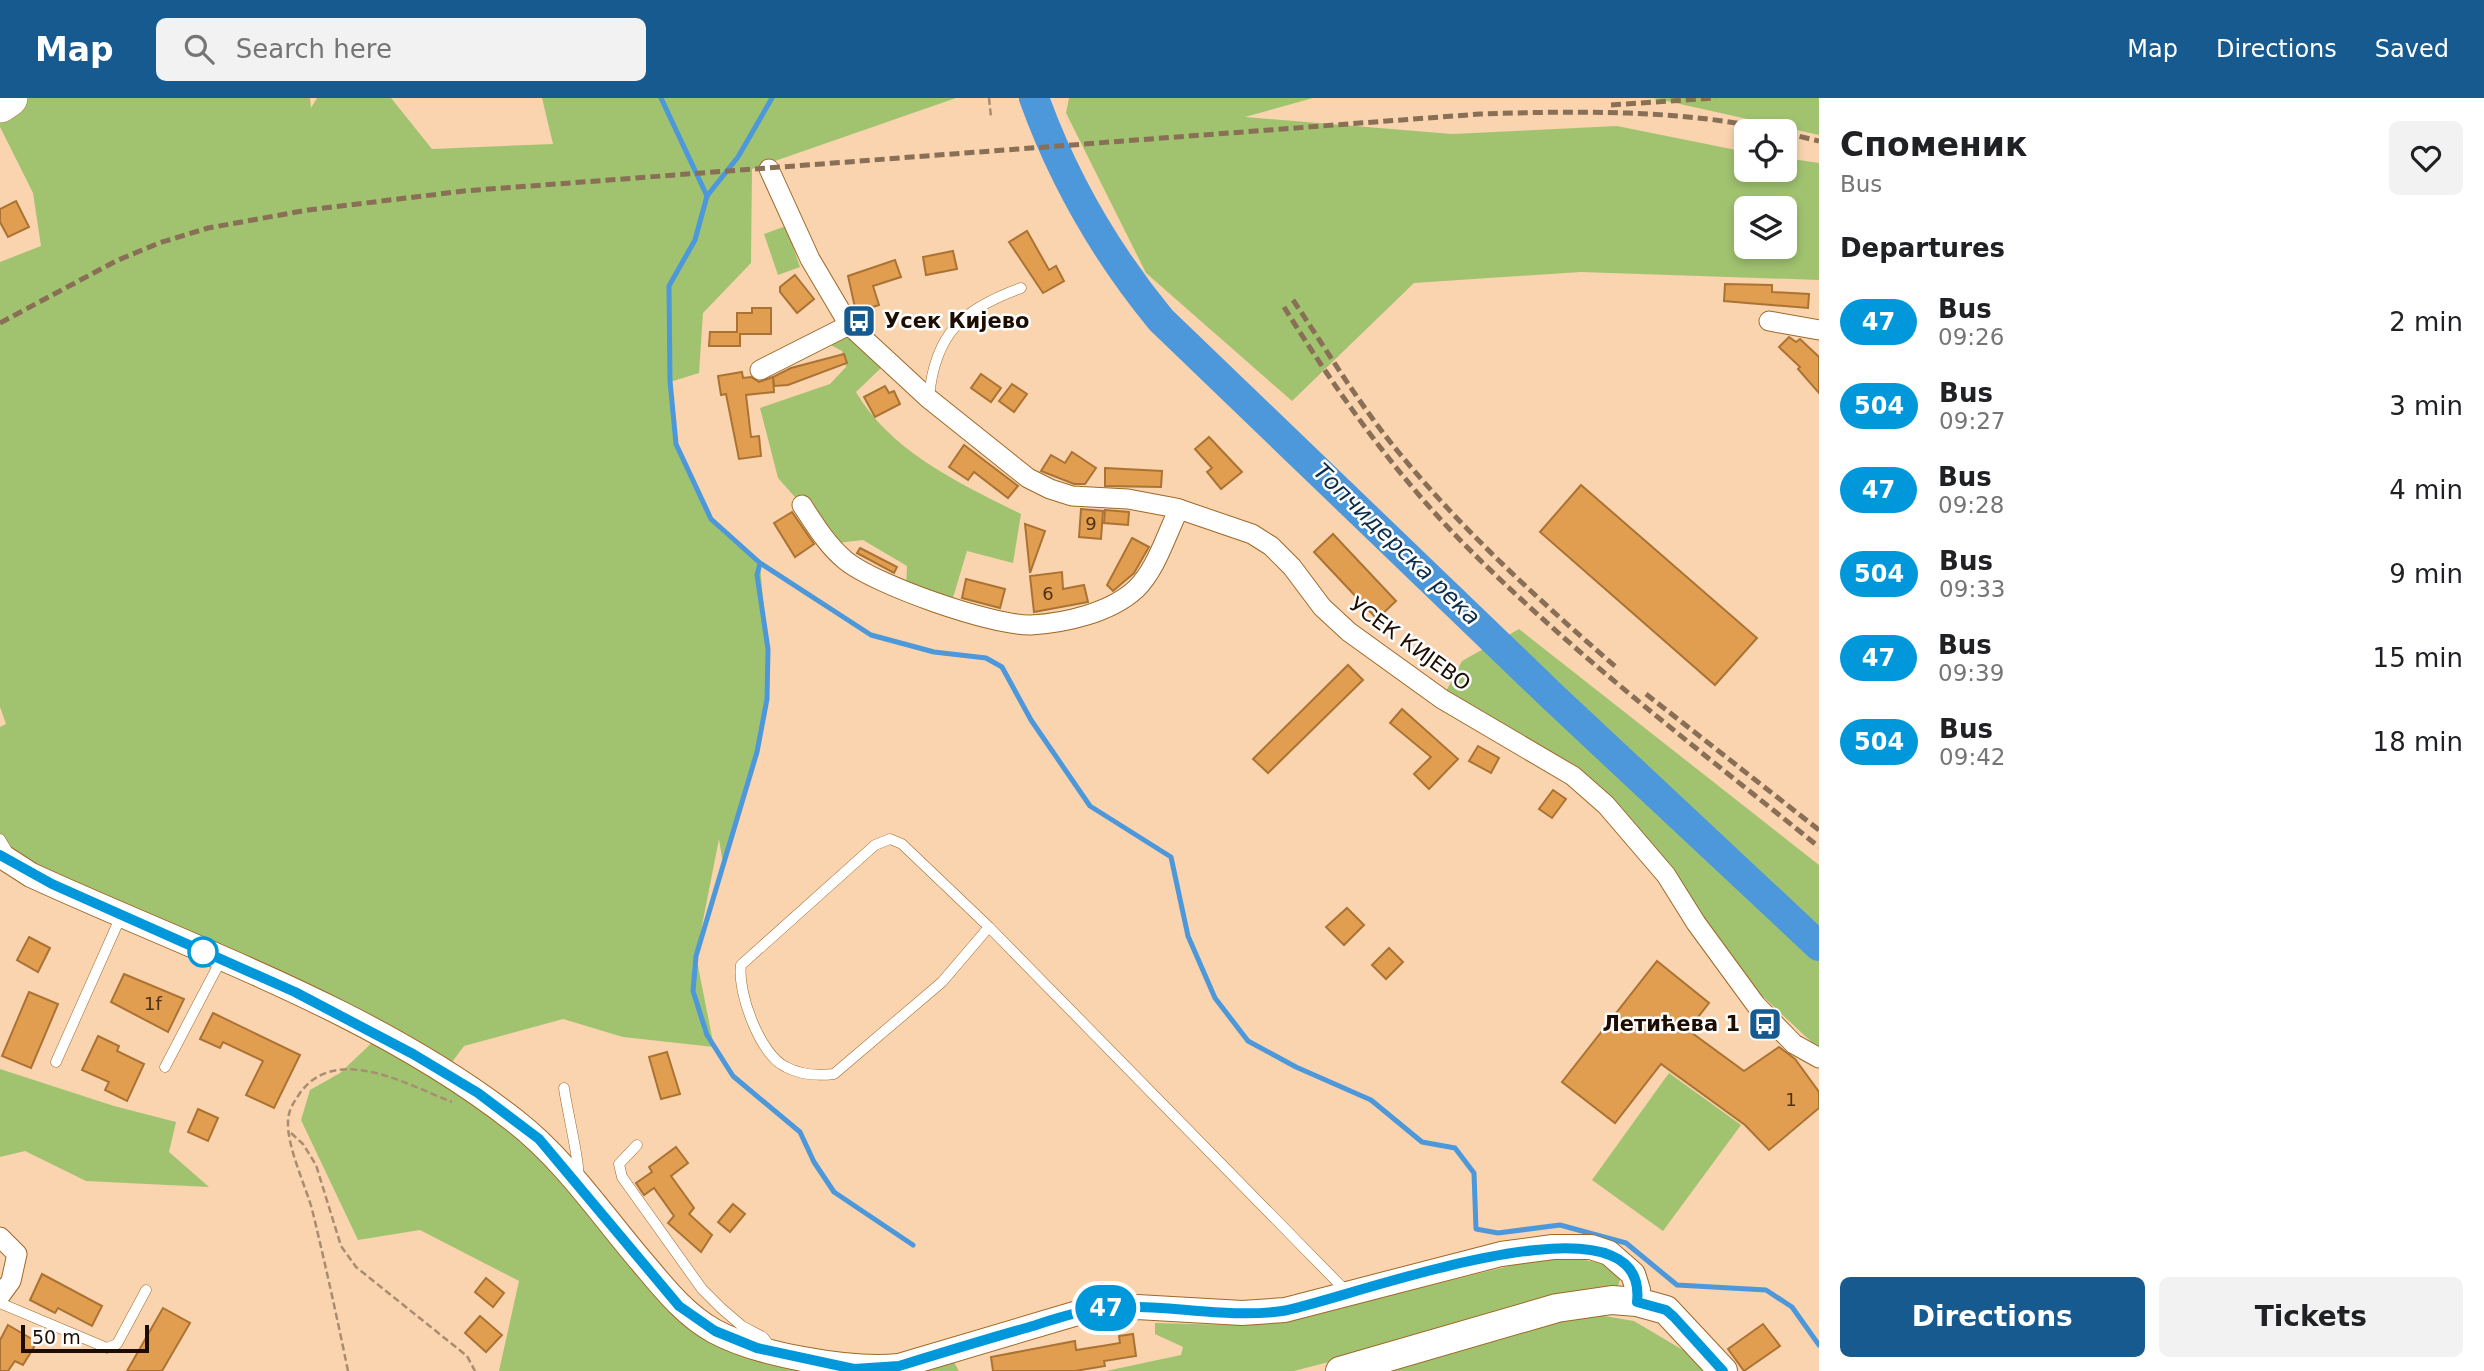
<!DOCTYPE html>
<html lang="en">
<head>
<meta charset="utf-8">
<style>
  body { margin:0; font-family:"DejaVu Sans",sans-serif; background:#f2f2f2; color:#202124; height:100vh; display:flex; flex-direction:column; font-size:26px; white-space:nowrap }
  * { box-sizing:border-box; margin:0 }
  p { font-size:23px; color:#757577 }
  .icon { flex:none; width:38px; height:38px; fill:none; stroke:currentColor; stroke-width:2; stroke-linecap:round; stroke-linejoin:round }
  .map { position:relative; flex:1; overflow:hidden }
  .details { display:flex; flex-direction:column; background:#fff; width:665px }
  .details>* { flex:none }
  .badge { padding:0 14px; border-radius:23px; font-size:24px; line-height:46px }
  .fabs { position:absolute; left:1734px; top:21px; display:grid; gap:14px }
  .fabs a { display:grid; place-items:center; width:63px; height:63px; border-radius:10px; background:#fff; box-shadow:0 4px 10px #0003; font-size:35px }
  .scale { position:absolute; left:21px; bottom:18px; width:128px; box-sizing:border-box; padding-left:7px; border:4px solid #1d0d00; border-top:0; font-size:19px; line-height:24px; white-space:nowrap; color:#1d0d00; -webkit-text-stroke:5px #fdfdfd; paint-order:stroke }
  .map>.badge { position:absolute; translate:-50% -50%; box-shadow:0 0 0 4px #fff }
  h2 { padding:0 21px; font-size:26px; line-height:63px }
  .round { display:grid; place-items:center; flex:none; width:74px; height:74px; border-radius:10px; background:#f2f2f2 }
  .headline { display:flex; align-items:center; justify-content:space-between; height:119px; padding:0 21px }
  h1 { font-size:33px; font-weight:800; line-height:52px }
  .action { display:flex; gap:14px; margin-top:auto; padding:14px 21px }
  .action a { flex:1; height:80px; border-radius:10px; background:#165a8f; color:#fff; font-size:28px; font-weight:800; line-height:80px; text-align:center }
  .action a+a { background:#f2f2f2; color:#202124 }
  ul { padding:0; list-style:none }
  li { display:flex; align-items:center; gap:21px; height:84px; padding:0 21px }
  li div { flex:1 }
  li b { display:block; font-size:26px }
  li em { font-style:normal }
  li .badge { min-width:77px; font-weight:700; text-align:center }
  header { display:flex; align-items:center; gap:42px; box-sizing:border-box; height:98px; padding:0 35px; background:#165a8f; color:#fff }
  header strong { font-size:33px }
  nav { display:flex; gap:38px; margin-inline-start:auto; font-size:24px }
  .search { width:490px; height:63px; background:#f2f2f2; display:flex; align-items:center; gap:18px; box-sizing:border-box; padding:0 24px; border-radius:10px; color:#757577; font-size:26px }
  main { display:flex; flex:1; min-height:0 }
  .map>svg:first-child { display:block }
  .green { fill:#a1c370; fill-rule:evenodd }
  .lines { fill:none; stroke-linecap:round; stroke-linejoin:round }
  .stream { stroke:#4c98db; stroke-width:5 }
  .river { stroke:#4c98db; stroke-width:30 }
  .building { fill:#e29e50; stroke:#ab7333; stroke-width:2 }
  .service-casing { stroke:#9f6826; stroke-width:11 }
  .minor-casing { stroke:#9f6826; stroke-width:21 }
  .tertiary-casing { stroke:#9f6826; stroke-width:26 }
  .secondary-casing { stroke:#9f6826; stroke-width:30 }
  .motorway-casing { stroke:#9f6826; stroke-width:38 }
  .path { stroke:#aa8c70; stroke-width:2.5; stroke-dasharray:7 3.5; stroke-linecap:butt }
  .service { stroke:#fff; stroke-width:10 }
  .minor { stroke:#fff; stroke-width:19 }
  .tertiary { stroke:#fff; stroke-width:24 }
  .secondary { stroke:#fff; stroke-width:28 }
  .motorway { stroke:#fff; stroke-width:37 }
  .rail { stroke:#896f56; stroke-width:5; stroke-dasharray:10 5; stroke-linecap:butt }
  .line-casing { stroke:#fff; stroke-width:16 }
  .line { stroke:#0098da; stroke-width:10 }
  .stop-dot { fill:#fff; stroke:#0098da; stroke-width:3.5 }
  .labels { text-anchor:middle; stroke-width:5; stroke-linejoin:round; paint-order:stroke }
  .number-label { font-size:18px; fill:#4e3114 }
  .poi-label { font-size:21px; font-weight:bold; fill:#1d0d00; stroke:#fdfdfd; text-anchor:start }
  .street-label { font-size:21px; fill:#1d0d00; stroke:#fdfdfd }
  .water-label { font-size:23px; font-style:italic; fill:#0c2c47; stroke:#fdfdfd }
</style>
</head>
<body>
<header>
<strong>Map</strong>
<div class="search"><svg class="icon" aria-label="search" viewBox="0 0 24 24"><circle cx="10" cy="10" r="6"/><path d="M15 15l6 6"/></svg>Search here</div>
<nav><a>Map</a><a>Directions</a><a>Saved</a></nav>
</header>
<main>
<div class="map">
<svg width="1819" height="1273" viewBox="0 0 1819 1273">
  <rect width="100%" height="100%" fill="#f9d4af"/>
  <g class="green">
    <path d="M 0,0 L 310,0 L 311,10 L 317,0 L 391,0 L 432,51 L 553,46 L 542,0 L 956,0 L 752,71 L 751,165 L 703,215 L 699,275 L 670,284 L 676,346 L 711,421 L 760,465 C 763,509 770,555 767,600 C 764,653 739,715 723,766 L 719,741 L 696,858 L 714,949 L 623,939 L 563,921 L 464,948 L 444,975 L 478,995 L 679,1208 L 757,1249 L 954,1264 L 959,1273 L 499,1273 L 519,1183 L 420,1132 L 358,1142 L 301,1022 L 310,992 L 340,975 L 379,938 L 0,757 L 0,629 L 6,626 L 0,609 L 0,164 L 41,148 L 33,95 L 0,29 Z"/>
    <path d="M 1069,0 L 1313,0 L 1245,19 L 1452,36 L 1617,28 L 1746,54 L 1746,72 L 1785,72 L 1785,60 L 1819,65 L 1819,182 L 1581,174 L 1414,185 L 1292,303 L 1146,175 L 1066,15 ZM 1746,110 L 1785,110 L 1785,149 L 1746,149 Z"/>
    <path d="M 1653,0 L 1819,0 L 1819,37 Z"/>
    <path d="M 786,128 L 800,169 L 778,177 L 764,136 Z"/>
    <path d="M 843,235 L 881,270 L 856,294 C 891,354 961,386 1021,416 L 1013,465 L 967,453 L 952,503 L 906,489 L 907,468 L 863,442 L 828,446 L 802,407 L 778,380 L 760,310 L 830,286 L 846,269 L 842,253 L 825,244 Z"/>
    <path d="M 1519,531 L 1819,767 L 1819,951 L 1726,864 L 1573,678 L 1442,601 L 1462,563 Z"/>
    <path d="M 0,971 L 114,1008 L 176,1024 L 169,1054 L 209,1089 L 86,1083 L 25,1053 L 0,1059 Z"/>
    <path d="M 1669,975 L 1741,1027 L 1663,1133 L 1592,1082 Z"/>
    <path d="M 1554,1157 L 1609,1166 L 1620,1181 L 1618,1189 L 1294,1273 L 1106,1273 L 1181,1257 L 1183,1249 L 1155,1236 L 1155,1225 L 1234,1227 L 1293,1221 Z"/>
    <path d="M 1557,1210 L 1634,1223 L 1698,1261 L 1709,1273 L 1340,1273 Z"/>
  </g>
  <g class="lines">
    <g class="stream">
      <path d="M 661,0 L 707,98 L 695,142 L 669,188 L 670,283 L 676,346 L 711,421 L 760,465"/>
      <path d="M 707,98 L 738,59 L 772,0"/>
      <path d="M 913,1147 L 834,1094 L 814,1064 L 800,1034 L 733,978 L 707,937 L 693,893 L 696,858 L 757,654 L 767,601 L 768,551 L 757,477 L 760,465 L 871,537 L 934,554 L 986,560 L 1002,569 L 1031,622 L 1090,708 L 1171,759 L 1188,838 L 1215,900 L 1248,943 L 1296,969 L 1371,1002 L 1422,1044 L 1455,1050 L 1474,1075 L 1476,1131 L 1498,1135 L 1560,1127 L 1626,1145 L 1677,1187 L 1766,1192 L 1792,1209 L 1819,1247"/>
    </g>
    <path class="river" d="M 1034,0 C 1064,83 1105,154 1161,222 L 1554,600 L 1819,848"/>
  </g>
  <g class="building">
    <path d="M 16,103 L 29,129 L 8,139 L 0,124 L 0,111 Z"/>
    <path d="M 1027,133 L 1049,172 L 1056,168 L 1064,183 L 1043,195 L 1009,144 Z"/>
    <path d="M 953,153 L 957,171 L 926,177 L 923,159 Z"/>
    <path d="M 895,162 L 901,179 L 873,188 L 879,207 L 856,214 L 848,178 Z"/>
    <path d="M 795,177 L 814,201 L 797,215 L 780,194 L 780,189 Z"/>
    <path d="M 1725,186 L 1772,187 L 1772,194 L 1809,196 L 1808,210 L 1724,203 Z"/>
    <path d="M 752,210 L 771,210 L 771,236 L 740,236 L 740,248 L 709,248 L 710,234 L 737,234 L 737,215 L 752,215 Z"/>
    <path d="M 1789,239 L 1796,244 L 1800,241 L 1819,259 L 1819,295 L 1798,271 L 1800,269 L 1779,249 Z"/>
    <path d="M 844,256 L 847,265 L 788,287 L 774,288 L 773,279 L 791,270 Z"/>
    <path d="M 742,274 L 743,280 L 751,279 L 759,284 L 773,279 L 774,294 L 746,297 L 751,339 L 759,338 L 761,358 L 739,361 L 726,296 L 721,297 L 718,278 Z"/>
    <path d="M 981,276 L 1001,290 L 991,304 L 971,290 Z"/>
    <path d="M 1012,286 L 1027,296 L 1014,314 L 999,303 Z"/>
    <path d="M 885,288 L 889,295 L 894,293 L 900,306 L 875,319 L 864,299 Z"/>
    <path d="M 1209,339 L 1242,374 L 1221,391 L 1207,374 L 1212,370 L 1195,351 Z"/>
    <path d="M 964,347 L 1018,388 L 1008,400 L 974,374 L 968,382 L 949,369 Z"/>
    <path d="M 1072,354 L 1096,370 L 1085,386 L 1074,386 L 1041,373 L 1051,357 L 1065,365 Z"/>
    <path d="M 1105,370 L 1162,373 L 1161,389 L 1105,388 Z"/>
    <path d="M 1581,387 L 1757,540 L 1715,587 L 1540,434 Z"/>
    <path d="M 1081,411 L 1103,413 L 1101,441 L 1079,439 Z"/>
    <path d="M 1105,412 L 1129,414 L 1128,427 L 1104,425 Z"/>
    <path d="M 792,414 L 814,446 L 795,459 L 774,425 Z"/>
    <path d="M 1025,426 L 1045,433 L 1030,475 Z"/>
    <path d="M 1333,436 L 1396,503 L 1377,521 L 1314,454 Z"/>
    <path d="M 1132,440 L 1149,449 L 1134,475 L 1113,493 L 1107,487 Z"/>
    <path d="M 860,450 L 897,469 L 894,475 L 857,455 Z"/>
    <path d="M 1062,474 L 1063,491 L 1084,487 L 1088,504 L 1034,514 L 1030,478 Z"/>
    <path d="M 966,481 L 1005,491 L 1000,510 L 962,500 Z"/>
    <path d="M 1348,567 L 1363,582 L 1268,675 L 1253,661 Z"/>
    <path d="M 1402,611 L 1458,661 L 1429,691 L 1414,676 L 1431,659 L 1390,625 Z"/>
    <path d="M 1478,648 L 1499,660 L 1491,675 L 1469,663 Z"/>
    <path d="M 1553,692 L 1566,701 L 1552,720 L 1539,711 Z"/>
    <path d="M 1347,810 L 1364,827 L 1344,847 L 1326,829 Z"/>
    <path d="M 29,839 L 50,850 L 38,874 L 17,862 Z"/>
    <path d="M 1389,850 L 1403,864 L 1386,881 L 1372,867 Z"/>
    <path d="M 1657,863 L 1709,905 L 1688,932 L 1744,973 L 1779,949 L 1795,961 L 1819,994 L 1819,1010 L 1769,1052 L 1745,1027 L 1661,966 L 1615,1025 L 1562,984 Z"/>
    <path d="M 124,876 L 184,901 L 168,934 L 111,904 Z"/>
    <path d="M 29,894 L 58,906 L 31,970 L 2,958 Z"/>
    <path d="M 213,915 L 300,957 L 274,1010 L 246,997 L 263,963 L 223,944 L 220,950 L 200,941 Z"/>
    <path d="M 98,938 L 119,948 L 117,953 L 144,966 L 127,1003 L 105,992 L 109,984 L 82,972 Z"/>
    <path d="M 667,954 L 680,996 L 661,1001 L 649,959 Z"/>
    <path d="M 198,1011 L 218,1020 L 208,1043 L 188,1034 Z"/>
    <path d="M 676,1049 L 688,1065 L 671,1078 L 694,1110 L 689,1116 L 712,1137 L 701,1154 L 668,1125 L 674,1118 L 654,1090 L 644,1097 L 636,1085 L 652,1074 L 649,1069 Z"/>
    <path d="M 733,1106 L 745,1116 L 730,1134 L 718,1124 Z"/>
    <path d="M 42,1176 L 102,1208 L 92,1228 L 58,1210 L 55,1215 L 30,1202 Z"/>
    <path d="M 486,1180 L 504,1195 L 493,1209 L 475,1194 Z"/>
    <path d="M 163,1210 L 190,1225 L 162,1273 L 127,1273 Z"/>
    <path d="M 480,1218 L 502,1237 L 486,1254 L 465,1235 Z"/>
    <path d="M 1763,1226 L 1780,1248 L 1744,1273 L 1728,1251 Z"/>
    <path d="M 8,1227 L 37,1244 L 23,1267 L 15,1263 L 8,1273 L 0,1273 L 0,1242 Z"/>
    <path d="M 1133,1236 L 1136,1258 L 1104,1263 L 1105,1268 L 1075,1273 L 993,1273 L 991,1259 L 1075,1243 L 1076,1252 L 1102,1248 L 1120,1245 L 1119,1238 Z"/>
  </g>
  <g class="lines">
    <defs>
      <g id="service">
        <path d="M 929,299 C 935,235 963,211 1021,190"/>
        <path d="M 0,741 L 9,756"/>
        <path d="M 989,829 L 942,884 L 834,976 C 817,978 801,977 786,969 C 760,957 737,894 741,867 L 875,747 L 890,741 L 902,746 L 989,829 L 1346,1193"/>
        <path d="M 56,964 L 121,818"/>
        <path d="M 165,969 L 221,862"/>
        <path d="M 564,990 C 566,1007 581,1070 578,1079"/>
        <path d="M 637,1047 L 619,1066 L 622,1079 L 702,1191 L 721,1210 L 742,1228 L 763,1239 L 769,1247"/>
        <path d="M 0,1205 L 107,1250 L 117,1246 L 146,1192"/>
      </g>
      <g id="minor">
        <path d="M 769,71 L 810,161 L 849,227 L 928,300 L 1028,380 L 1050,391 L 1072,398 L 1128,401 L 1176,410 L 1252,436 L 1271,448 L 1292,469 L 1322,509 L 1349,534 L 1442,601 L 1573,678 L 1606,707 L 1666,777 L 1696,825 L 1756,907 L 1794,946 L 1819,960"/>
        <path d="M 1769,223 L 1819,232"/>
        <path d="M 760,272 L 849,227"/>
        <path d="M 802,407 C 815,427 827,447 845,462 C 875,487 993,528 1031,527 C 1065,525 1110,515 1136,491 C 1157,470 1166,437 1179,411"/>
        <path d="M 0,1139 L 17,1156 L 11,1183 L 0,1198"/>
      </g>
      <path id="tertiary" d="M 0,757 L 31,777 C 192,851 375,913 515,1023 C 565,1062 601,1116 642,1164 C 664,1190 684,1216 714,1233 C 758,1257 850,1273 899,1268 L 1081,1214 L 1137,1209 L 1242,1215 L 1285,1212 L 1501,1156 L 1553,1149 L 1591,1149 L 1609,1155 L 1633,1176 L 1638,1192 L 1637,1204"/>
      <path id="secondary" d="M 1340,1273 L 1557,1210 L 1612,1202 L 1637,1204 L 1666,1212 L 1723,1273"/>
      <path id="motorway" d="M 0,6 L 9,0"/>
    </defs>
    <use href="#service" class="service-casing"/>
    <use href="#minor" class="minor-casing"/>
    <use href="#tertiary" class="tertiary-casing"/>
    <use href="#secondary" class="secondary-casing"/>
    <use href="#motorway" class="motorway-casing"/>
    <g class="path">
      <path d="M 989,0 L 991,19"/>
      <path d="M 291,1035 L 303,1046 L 316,1067 L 341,1148 L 356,1169 L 467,1258 L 475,1273"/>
      <path d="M 348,1273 C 337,1219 325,1165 312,1111 C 305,1087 287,1048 288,1024 C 288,1012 294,1004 300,995 C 336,945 408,987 452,1004"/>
    </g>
    <use href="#service" class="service"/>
    <use href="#minor" class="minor"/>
    <use href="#tertiary" class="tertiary"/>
    <use href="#secondary" class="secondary"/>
    <use href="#motorway" class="motorway"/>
    <g class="rail">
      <path d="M 1611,7 L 1716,0"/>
      <path d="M 1785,35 L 1819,43"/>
      <path d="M 1293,202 C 1328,254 1360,308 1400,356 C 1465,435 1540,503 1617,570"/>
      <path d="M 1284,209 C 1335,291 1392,372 1460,442 C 1570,554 1697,650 1819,749"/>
      <path d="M 0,225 L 116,163 L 159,145 L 208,130 L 308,112 L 464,93 L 1480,16 C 1578,13 1681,11 1778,33"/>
      <path d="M 1646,596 L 1819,732"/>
    </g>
  </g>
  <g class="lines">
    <defs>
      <path id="line" d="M 0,757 L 52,786 L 295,894 L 413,956 L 478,995 L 539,1041 L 679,1208 L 715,1233 L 757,1250 L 854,1271 L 899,1268 C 941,1255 983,1242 1026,1230 C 1055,1221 1083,1211 1113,1209 C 1169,1206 1226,1221 1282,1213 C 1337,1205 1651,1082 1637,1204 L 1666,1212 L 1674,1219 L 1723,1273"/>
    </defs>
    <use href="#line" class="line-casing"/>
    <use href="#line" class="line"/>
  </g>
  <defs>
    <symbol id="bus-square" viewBox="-11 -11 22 22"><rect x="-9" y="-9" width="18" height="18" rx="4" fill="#165a8f" stroke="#fdfdfd"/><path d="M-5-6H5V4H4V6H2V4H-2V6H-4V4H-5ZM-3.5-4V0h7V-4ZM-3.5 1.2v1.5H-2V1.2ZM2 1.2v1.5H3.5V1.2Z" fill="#fff"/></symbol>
  </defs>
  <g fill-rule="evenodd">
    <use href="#bus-square" x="840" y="204" width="38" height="38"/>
    <use href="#bus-square" x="1746" y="907" width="38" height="38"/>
  </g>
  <circle class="stop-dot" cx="203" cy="854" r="14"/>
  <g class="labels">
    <g class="number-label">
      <text x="1091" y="432">9</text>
      <text x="1048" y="502">6</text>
      <text x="153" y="912">1f</text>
      <text x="1791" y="1008">1</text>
    </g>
    <g class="poi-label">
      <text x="884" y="230">Усек Кијево</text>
      <text x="1740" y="933" text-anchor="end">Летићева 1</text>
    </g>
    <g class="street-label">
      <text transform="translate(1410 546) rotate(36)" y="7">УСЕК КИЈЕВО</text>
    </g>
    <g class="water-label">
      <text transform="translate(1397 446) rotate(44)" y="8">Топчидерска река</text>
    </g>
  </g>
</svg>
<div class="fabs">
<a><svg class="icon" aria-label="locate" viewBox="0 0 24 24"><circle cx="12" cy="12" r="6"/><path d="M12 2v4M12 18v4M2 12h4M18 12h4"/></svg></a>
<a><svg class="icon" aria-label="layers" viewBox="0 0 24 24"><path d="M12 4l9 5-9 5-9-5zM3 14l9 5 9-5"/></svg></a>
</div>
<div class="scale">50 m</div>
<b class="badge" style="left:1106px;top:1210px;background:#0098da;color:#fff">47</b>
</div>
<section class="details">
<div class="headline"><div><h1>Споменик</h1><p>Bus</p></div><a class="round"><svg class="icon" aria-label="heart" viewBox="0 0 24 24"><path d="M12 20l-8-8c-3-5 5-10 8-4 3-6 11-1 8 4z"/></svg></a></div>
<h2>Departures</h2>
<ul>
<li><span class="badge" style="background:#0098da;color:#fff">47</span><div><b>Bus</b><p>09:26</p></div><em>2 min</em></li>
<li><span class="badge" style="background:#0098da;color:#fff">504</span><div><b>Bus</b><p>09:27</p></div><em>3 min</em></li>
<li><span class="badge" style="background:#0098da;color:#fff">47</span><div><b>Bus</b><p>09:28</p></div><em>4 min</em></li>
<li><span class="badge" style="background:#0098da;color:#fff">504</span><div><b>Bus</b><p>09:33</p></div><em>9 min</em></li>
<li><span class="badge" style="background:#0098da;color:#fff">47</span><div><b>Bus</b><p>09:39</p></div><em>15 min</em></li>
<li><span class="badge" style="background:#0098da;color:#fff">504</span><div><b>Bus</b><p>09:42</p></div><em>18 min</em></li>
</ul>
<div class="action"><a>Directions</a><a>Tickets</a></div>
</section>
</main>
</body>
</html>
